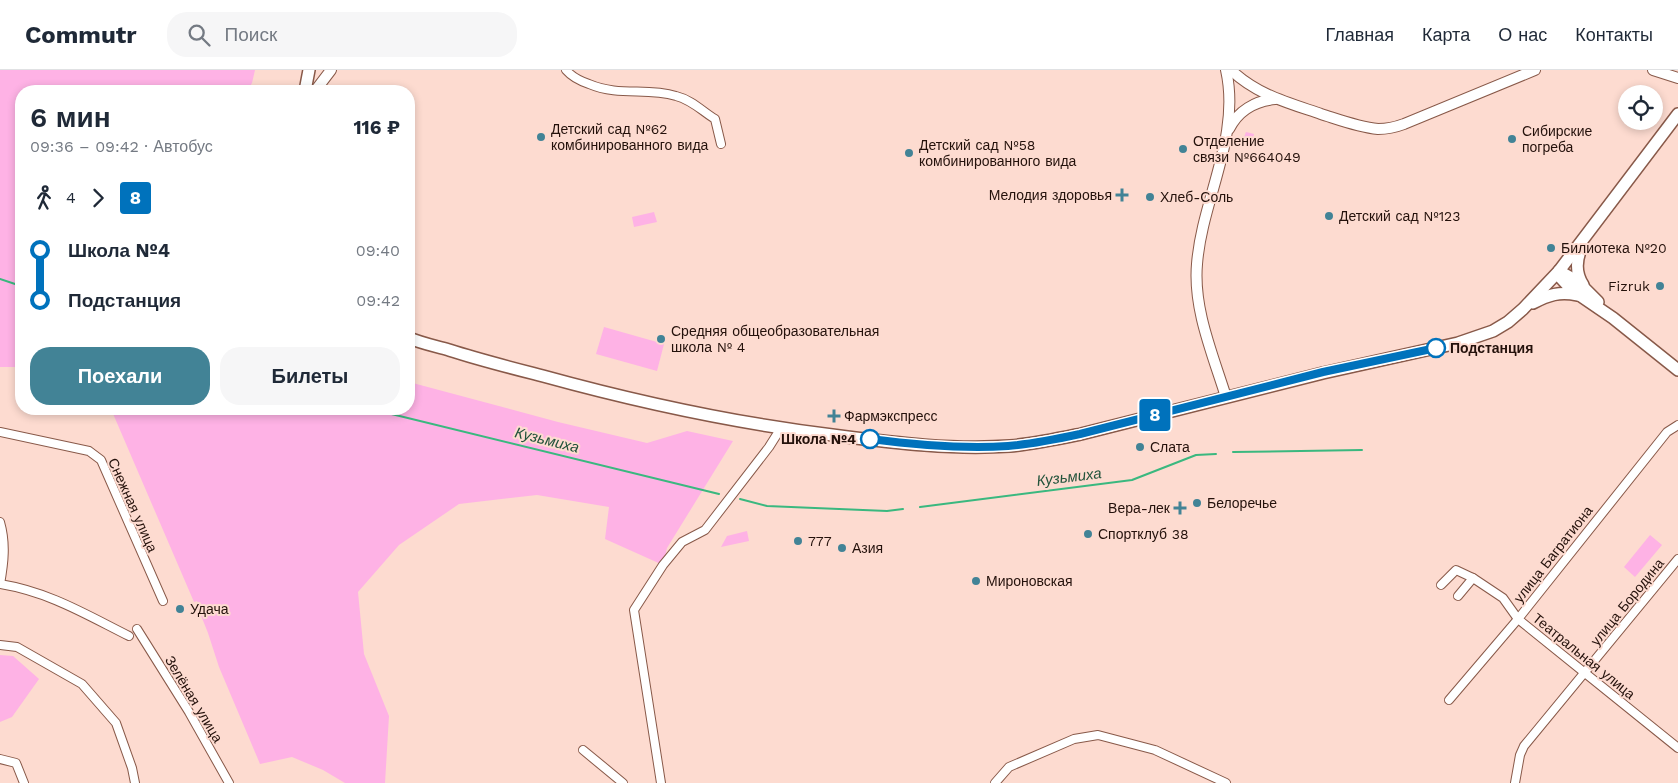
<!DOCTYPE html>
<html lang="ru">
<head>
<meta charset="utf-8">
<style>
  body { margin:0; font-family:"Work Sans",sans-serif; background:#f6f6f7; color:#1f2937; height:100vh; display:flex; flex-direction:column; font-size:19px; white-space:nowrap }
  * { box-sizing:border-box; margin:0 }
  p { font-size:16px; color:#747a83 }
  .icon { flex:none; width:28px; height:28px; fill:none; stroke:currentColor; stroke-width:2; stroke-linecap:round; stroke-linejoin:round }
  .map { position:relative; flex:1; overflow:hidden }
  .sheet { position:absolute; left:15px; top:15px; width:400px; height:330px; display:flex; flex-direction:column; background:#fff; border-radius:20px; box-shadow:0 2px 8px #0003 }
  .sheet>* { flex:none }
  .badge { padding:0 10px; border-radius:4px; font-size:18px; line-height:32px }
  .fabs { position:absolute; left:1618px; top:15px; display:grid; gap:10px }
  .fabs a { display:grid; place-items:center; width:45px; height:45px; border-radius:50%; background:#fff; box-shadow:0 2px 8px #0003; font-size:25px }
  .map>.badge { position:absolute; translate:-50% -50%; box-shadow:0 0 0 2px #fff }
  .legs { display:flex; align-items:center; gap:8px; height:55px; padding:0 15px; font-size:16px }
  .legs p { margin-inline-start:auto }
  .headline { display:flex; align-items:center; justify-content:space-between; height:85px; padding:0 15px }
  h1 { font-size:28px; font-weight:600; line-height:38px }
  .button { display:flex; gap:10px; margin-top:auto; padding:10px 15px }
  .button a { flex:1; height:58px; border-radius:20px; background:#428396; color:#fff; font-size:20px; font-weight:600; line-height:58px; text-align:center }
  .button a+a { background:#f6f6f7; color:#1f2937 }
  ul { padding:0 15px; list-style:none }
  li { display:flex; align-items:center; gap:18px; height:50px; font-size:19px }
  li i { display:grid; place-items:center; width:8px; height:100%; margin:0 6px; background:currentColor }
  li i::after { content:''; width:12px; height:12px; margin:-6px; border:4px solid; border-radius:50%; background:#fff }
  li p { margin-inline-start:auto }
  li:first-child i { background:linear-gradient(#0000 50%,currentColor 0) }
  li:last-child i { background:linear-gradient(currentColor 50%,#0000 0) }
  header { display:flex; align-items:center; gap:30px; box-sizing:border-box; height:70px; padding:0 25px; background:#fff; border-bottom:1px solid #e0e1e3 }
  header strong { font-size:24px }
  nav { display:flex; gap:28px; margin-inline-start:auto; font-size:18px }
  .search { width:350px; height:45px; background:#f6f6f7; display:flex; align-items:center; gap:12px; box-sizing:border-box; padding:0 18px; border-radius:20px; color:#747a83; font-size:19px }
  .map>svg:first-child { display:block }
  .green { fill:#feb2e5 }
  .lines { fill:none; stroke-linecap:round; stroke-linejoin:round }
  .stream { stroke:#3ab87f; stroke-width:2 }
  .minor-casing { stroke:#885949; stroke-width:10 }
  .tertiary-casing { stroke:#885949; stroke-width:12 }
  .secondary-casing { stroke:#885949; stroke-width:14 }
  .minor { stroke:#fff; stroke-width:8 }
  .tertiary { stroke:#fff; stroke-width:10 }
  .secondary { stroke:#fff; stroke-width:11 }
  .line-1-casing { stroke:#fff; stroke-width:11 }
  .line-1 { stroke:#0072bc; stroke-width:8 }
  .poi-dot { fill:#428396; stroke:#fddbd0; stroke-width:2 }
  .stop-1-dot { fill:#fff; stroke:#0072bc; stroke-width:2.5 }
  .labels { text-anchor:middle; stroke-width:4; stroke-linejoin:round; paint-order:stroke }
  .poi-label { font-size:14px; fill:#24110b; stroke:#fddbd0; text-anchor:start }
  .stop-label { font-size:14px; font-weight:bold; fill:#24110b; stroke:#fddbd0; text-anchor:start }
  .street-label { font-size:14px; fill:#24110b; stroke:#fddbd0 }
  .water-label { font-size:15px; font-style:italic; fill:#22533b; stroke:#fddbd0 }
</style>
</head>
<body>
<header>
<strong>Commutr</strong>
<div class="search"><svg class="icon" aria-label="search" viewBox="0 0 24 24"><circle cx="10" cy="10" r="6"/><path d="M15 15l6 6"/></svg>Поиск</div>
<nav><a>Главная</a><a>Карта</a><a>О нас</a><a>Контакты</a></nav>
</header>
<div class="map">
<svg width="1678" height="713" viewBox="0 0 1678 713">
  <rect width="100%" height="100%" fill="#fddbd0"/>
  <g class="green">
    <path d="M 0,0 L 255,0 L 252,13 L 247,21 L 21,21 L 21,297 L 0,297 Z"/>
    <path d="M 1246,62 L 1254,64 L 1251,75 L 1242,72 Z"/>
    <path d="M 654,142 L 657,152 L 634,157 L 632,147 Z"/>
    <path d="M 604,257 L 664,274 L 657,301 L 596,284 Z"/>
    <path d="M 409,312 L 558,352 L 647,373 L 687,361 L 733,371 L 667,478 L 663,495 L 605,469 L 609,437 L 537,425 L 459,434 L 399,475 L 358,522 L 364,584 L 389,646 L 385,713 L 345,713 L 323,700 L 292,687 L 260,694 L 219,597 L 208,563 L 200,543 L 202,542 L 197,531 L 194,532 L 111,339 L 409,339 Z"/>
    <path d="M 747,461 L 749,471 L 721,477 L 727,466 Z"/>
    <path d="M 1650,465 L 1662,475 L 1635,507 L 1624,497 Z"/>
    <path d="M 0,585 L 13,586 L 39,609 L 12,647 L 0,652 Z"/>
  </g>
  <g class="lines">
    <g class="stream">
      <path d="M 0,209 L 21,216"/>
      <path d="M 371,339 L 719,424"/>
      <path d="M 1233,382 L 1362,380"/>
      <path d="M 740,429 L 767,436 L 887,441 L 903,439"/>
      <path d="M 920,437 L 1132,410 L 1196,385 L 1216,384"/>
    </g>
    <defs>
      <g id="minor">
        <path d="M 566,0 C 572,7 580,11 589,14 C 620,27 646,17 676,26 C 692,30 702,41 715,49 L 721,74"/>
        <path d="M 0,362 L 89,381 L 101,390 L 163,531"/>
        <path d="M 0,452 C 6,473 4,492 0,514"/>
        <path d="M 0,514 C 49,522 85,544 129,566"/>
        <path d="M 1441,515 L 1456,500 L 1473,508"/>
        <path d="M 1458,526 L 1473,508 L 1503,528 L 1518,549 L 1678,678"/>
        <path d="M 137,559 L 189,642 L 229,713"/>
        <path d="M 0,575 L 17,577 L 82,614 L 116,653 L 132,698 L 135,713"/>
        <path d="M 1449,630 L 1518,549 L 1667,362 L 1678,355"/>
        <path d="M 583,680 L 623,713"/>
        <path d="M 0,689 L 16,693 L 24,713"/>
        <path d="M 661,713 L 634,540 L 663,495 L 682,472 L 705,460 L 769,377 L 781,358"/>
        <path d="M 995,713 L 1009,697 L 1074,669 L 1098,665 L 1155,680 L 1226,713"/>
        <path d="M 1515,713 L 1520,685 L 1524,676 L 1678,489"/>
      </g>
      <g id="tertiary">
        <path d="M 1226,0 C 1241,67 1202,129 1197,194 C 1193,239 1213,285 1226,327"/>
        <path d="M 1231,0 C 1257,25 1289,33 1321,44 C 1340,50 1358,57 1378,59 C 1387,59 1396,57 1404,54 L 1535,0"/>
        <path d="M 1653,0 L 1678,8"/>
        <path d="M 315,21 L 331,0"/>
        <path d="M 1229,59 C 1238,41 1255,31 1275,29"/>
      </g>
      <g id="secondary">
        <path d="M 305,21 L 309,0"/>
        <path d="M 1582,176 C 1576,190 1575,202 1583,215"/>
        <path d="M 1559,201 L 1560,207 L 1572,220 L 1613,248 L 1678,300"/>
        <path d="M 1559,201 L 1577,211 L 1598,232"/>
        <path d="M 1533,233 C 1548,225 1560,221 1577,225"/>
        <path d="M 409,268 C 421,273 435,276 449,280 C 480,290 512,298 543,306 C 641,333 739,354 840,366 C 896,373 953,380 1010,376 C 1034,374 1057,369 1081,364 L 1323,303 L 1458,273 L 1493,261 L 1508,252 L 1523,239 L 1559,201 L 1678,44"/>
      </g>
    </defs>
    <use href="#minor" class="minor-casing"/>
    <use href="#tertiary" class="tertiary-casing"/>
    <use href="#secondary" class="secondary-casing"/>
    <use href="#minor" class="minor"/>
    <use href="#tertiary" class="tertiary"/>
    <use href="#secondary" class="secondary"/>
  </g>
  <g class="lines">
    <defs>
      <path id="line-1" d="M 870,369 C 916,375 962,379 1008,376 C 1033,374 1057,369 1080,364 L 1323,302 L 1436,278"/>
    </defs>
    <use href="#line-1" class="line-1-casing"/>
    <use href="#line-1" class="line-1"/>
  </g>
  <g class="poi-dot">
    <circle cx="541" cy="67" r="5"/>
    <circle cx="1512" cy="69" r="5"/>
    <circle cx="1183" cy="79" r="5"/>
    <circle cx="909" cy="83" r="5"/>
    <path d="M1119.5 117.5h5v5h5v5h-5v5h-5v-5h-5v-5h5z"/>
    <circle cx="1150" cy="127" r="5"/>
    <circle cx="1329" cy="146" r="5"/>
    <circle cx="1551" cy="178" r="5"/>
    <circle cx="1660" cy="216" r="5"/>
    <circle cx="661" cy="269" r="5"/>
    <path d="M831.5 338.5h5v5h5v5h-5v5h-5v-5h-5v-5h5z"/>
    <circle cx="1140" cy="377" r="5"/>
    <circle cx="1197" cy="433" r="5"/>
    <path d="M1177.5 430.5h5v5h5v5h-5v5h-5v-5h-5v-5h5z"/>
    <circle cx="1088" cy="464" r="5"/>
    <circle cx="798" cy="471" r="5"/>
    <circle cx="842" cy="478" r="5"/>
    <circle cx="976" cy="511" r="5"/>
    <circle cx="180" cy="539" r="5"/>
  </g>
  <g class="stop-1-dot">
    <circle cx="1436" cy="278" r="9"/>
    <circle cx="870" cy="369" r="9"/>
  </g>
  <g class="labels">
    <g class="poi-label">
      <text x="551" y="64">Детский сад №62<tspan x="551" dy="16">комбинированного вида</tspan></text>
      <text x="1522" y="66">Сибирские<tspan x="1522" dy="16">погреба</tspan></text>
      <text x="1193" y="76">Отделение<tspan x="1193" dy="16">связи №664049</tspan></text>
      <text x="919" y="80">Детский сад №58<tspan x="919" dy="16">комбинированного вида</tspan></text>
      <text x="1112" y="130" text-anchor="end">Мелодия здоровья</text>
      <text x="1160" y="132">Хлеб-Соль</text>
      <text x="1339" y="151">Детский сад №123</text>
      <text x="1561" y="183">Билиотека №20</text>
      <text x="1650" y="221" text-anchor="end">Fizruk</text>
      <text x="671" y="266">Средняя общеобразовательная<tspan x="671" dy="16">школа № 4</tspan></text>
      <text x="844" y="351">Фармэкспресс</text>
      <text x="1150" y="382">Слата</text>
      <text x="1207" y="438">Белоречье</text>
      <text x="1170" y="443" text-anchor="end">Вера-лек</text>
      <text x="1098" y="469">Спортклуб 38</text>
      <text x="808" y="476">777</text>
      <text x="852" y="483">Азия</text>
      <text x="986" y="516">Мироновская</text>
      <text x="190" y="544">Удача</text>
    </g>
    <g class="stop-label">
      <text x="1450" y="283">Подстанция</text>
      <text x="856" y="374" text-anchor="end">Школа №4</text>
    </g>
    <g class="street-label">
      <text transform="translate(133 435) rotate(66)" y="5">Снежная улица</text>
      <text transform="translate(1553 484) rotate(-52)" y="5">улица Багратиона</text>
      <text transform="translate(1627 532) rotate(-51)" y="5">улица Бородина</text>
      <text transform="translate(1584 586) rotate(39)" y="5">Театральная улица</text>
      <text transform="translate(194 629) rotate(59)" y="5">Зелёная улица</text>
    </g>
    <g class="water-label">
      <text transform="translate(547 370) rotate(14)" y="5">Кузьмиха</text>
      <text transform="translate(1069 407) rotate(-7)" y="5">Кузьмиха</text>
    </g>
  </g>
</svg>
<div class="fabs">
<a><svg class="icon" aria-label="locate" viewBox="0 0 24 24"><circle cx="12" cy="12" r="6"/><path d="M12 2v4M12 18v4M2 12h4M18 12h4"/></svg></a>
</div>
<b class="badge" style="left:1155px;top:345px;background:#0072bc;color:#fff">8</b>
<section class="sheet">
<div class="headline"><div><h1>6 мин</h1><p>09:36 – 09:42 · Автобус</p></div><b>116 ₽</b></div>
<div class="legs"><svg class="icon" aria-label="walk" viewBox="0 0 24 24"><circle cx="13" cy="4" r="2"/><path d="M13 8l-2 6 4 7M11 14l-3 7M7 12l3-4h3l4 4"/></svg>4<svg class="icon" aria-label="forward" viewBox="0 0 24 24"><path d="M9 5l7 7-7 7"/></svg><b class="badge" style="background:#0072bc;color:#fff">8</b></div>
<ul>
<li><i style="color:#0072bc"></i><b>Школа №4</b><p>09:40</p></li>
<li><i style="color:#0072bc"></i><b>Подстанция</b><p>09:42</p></li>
</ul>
<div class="button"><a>Поехали</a><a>Билеты</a></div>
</section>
</div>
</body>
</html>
